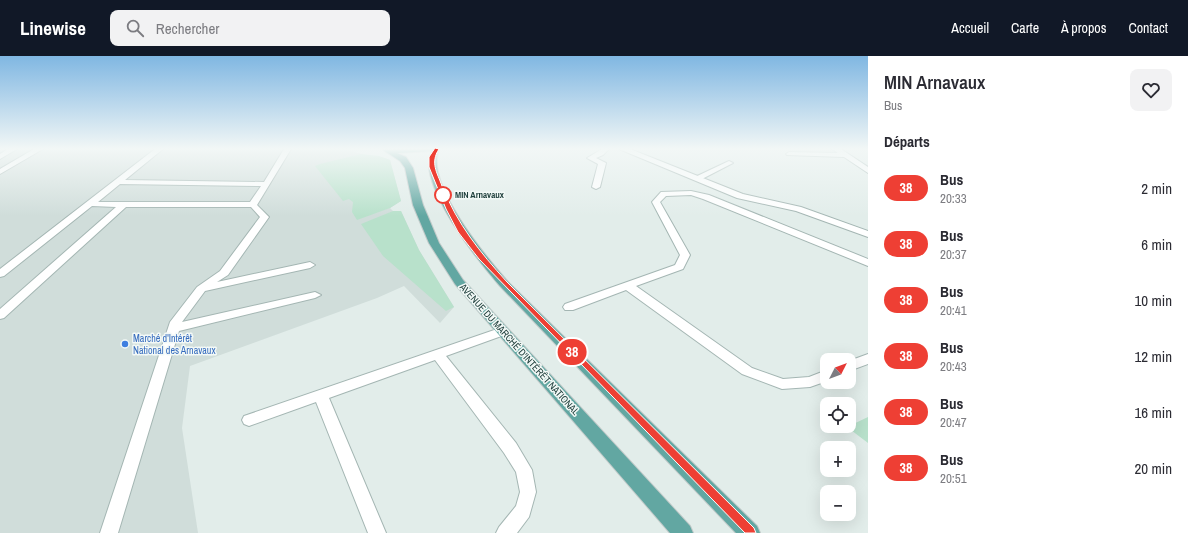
<!DOCTYPE html>
<html lang="fr">
<head>
<meta charset="utf-8">
<style>
  body { margin:0; font-family:"Archivo Narrow",sans-serif; background:#f2f2f3; color:#2b2b33; height:100vh; display:flex; flex-direction:column; font-size:15px; white-space:nowrap }
  * { box-sizing:border-box; margin:0 }
  p { font-size:13px; color:#7c7c81 }
  .icon { flex:none; width:22px; height:22px; fill:none; stroke:currentColor; stroke-width:2; stroke-linecap:round; stroke-linejoin:round }
  .map { position:relative; flex:1; overflow:hidden }
  .details { display:flex; flex-direction:column; background:#fff; width:320px }
  .details>* { flex:none }
  .badge { padding:0 8px; border-radius:13px; font-size:14px; line-height:26px }
  .needle { width:26px; rotate:48deg }
  .tools { position:absolute; left:820px; top:297px; display:grid; gap:8px }
  .tools a { display:grid; place-items:center; width:36px; height:36px; border-radius:8px; background:#fff; box-shadow:0 4px 16px #0002; font-size:20px }
  .map>.badge { position:absolute; translate:-50% -50%; box-shadow:0 0 0 2px #fff }
  h2 { padding:0 16px; font-size:15px; line-height:36px }
  .round { display:grid; place-items:center; flex:none; width:42px; height:42px; border-radius:8px; background:#f2f2f3 }
  .overview { display:flex; align-items:center; justify-content:space-between; height:68px; padding:0 16px }
  h1 { font-size:19px; font-weight:600; line-height:30px }
  ul { padding:0; list-style:none }
  li { display:flex; align-items:center; gap:12px; height:56px; padding:0 16px }
  li div { flex:1 }
  li b { display:block; font-size:15px }
  li em { font-style:normal }
  li .badge { min-width:44px; font-weight:700; text-align:center }
  header { display:flex; align-items:center; gap:24px; box-sizing:border-box; height:56px; padding:0 20px; background:#111827; color:#fff }
  header strong { font-size:19px }
  nav { display:flex; gap:22px; margin-inline-start:auto; font-size:14px }
  .search { width:280px; height:36px; background:#f2f2f3; display:flex; align-items:center; gap:10px; box-sizing:border-box; padding:0 14px; border-radius:8px; color:#7c7c81; font-size:15px }
  main { display:flex; flex:1; min-height:0 }
  .map>svg:first-child { display:block }
  .built { fill:#d0ddda }
  .green { fill:#b8e1cb }
  .lines { fill:none; stroke-linecap:round; stroke-linejoin:round }
  .lane-casing { stroke:#a4b6b3; stroke-width:2 }
  .street-casing { stroke:#a4b6b3; stroke-width:2 }
  .primary-casing { stroke:#c1cac9; stroke-width:2 }
  .lane { fill:#fff; fill-rule:evenodd }
  .street { fill:#fff; fill-rule:evenodd }
  .primary { fill:#62a7a2; fill-rule:evenodd }
  .line { fill:#ee3f34; stroke:#fff }
  .stop-dot { fill:#fff; stroke:#ee3f34; stroke-width:2 }
  .shop-dot { fill:#3f7fe0; stroke:#f3f9f7; stroke-width:1.5 }
  .labels { text-anchor:middle; stroke-width:3; stroke-linejoin:round; paint-order:stroke }
  .far-stop-label { font-size:9px; font-weight:bold; fill:#20403d; stroke:#f3f9f7; text-anchor:start }
  .shop-label { font-size:10px; fill:#366cbe; stroke:#f3f9f7; text-anchor:start }
  .street-label { font-size:10px; fill:#20403d; stroke:#f3f9f7 }
</style>
</head>
<body>
<header>
<strong>Linewise</strong>
<div class="search"><svg class="icon" aria-label="search" viewBox="0 0 24 24"><circle cx="10" cy="10" r="6"/><path d="M15 15l6 6"/></svg>Rechercher</div>
<nav><a>Accueil</a><a>Carte</a><a>À propos</a><a>Contact</a></nav>
</header>
<main>
<div class="map">
<svg width="868" height="477" viewBox="0 0 868 477">
  <rect width="100%" height="100%" fill="#e2edea"/>
  <path class="built" d="M 0,93 L 345,93 L 361,98 L 385,102 L 390,104 L 401,145 L 390,152 L 393,155 L 401,155 L 419,194 L 454,251 L 440,267 L 404,230 L 377,242 L 190,310 L 182,372 L 198,477 L 0,477 Z"/>
  <g class="green">
    <path d="M 361,98 L 379,100 L 390,104 L 401,145 L 390,152 L 357,164 L 352,156 L 353,146 L 349,143 L 343,145 L 315,110 L 320,108 Z"/>
    <path d="M 393,155 L 401,155 L 419,194 L 454,251 L 446,255 L 383,200 L 361,168 Z"/>
    <path d="M 868,361 L 868,387 L 847,371 Z"/>
  </g>
  <g class="lines">
    <defs>
      <g id="lane">
        <path d="M 8,93 L 17,93 L 0,103 L 0,98 Z"/>
        <path d="M 34,93 L 43,93 L 0,118 L 0,113 Z"/>
        <path d="M 155,93 L 163,93 L 125,124 L 264,126 L 284,93 L 291,93 L 257,149 L 269,161 L 228,219 L 217,226 L 310,206 L 315,209 L 310,212 L 205,235 L 182,266 L 315,236 L 321,239 L 315,242 L 179,275 L 118,477 L 100,477 L 170,266 L 197,231 L 220,215 L 260,161 L 251,151 L 126,151 L 4,262 L 0,263 L 0,253 L 116,151 L 92,150 L 4,220 L 0,221 L 0,213 ZM 120,128 L 261,130 L 250,146 L 98,146 Z"/>
        <path d="M 602,93 L 609,93 L 603,99 L 596,102 L 606,107 L 600,131 L 596,133 L 592,131 L 598,108 L 587,102 Z"/>
        <path d="M 789,96 L 844,97 L 847,99 L 844,101 L 787,99 L 786,98 Z"/>
        <path d="M 729,105 L 733,107 L 731,108 L 700,124 L 693,122 Z"/>
        <path d="M 691,135 L 709,139 L 868,203 L 868,210 L 703,143 L 691,139 L 666,140 L 660,146 L 690,199 L 683,213 L 636,230 L 752,312 L 783,323 L 809,321 L 827,314 L 827,325 L 810,331 L 782,333 L 742,318 L 626,234 L 573,254 L 565,254 L 563,251 L 565,248 L 675,209 L 680,199 L 652,146 L 661,136 Z"/>
        <path d="M 503,271 L 507,272 L 509,275 L 507,278 L 446,300 L 516,387 L 532,414 L 536,436 L 529,461 L 517,477 L 496,477 L 499,471 L 516,450 L 520,436 L 516,416 L 504,397 L 435,304 L 329,342 L 386,477 L 368,477 L 316,346 L 249,370 L 244,368 L 242,364 L 244,360 Z"/>
        <path d="M 868,298 L 868,308 L 849,315 L 849,305 Z"/>
      </g>
      <g id="street">
        <path d="M 619,93 L 630,93 L 743,138 L 801,151 L 868,175 L 868,181 L 796,155 L 737,142 Z"/>
        <path d="M 832,93 L 841,93 L 868,111 L 868,117 Z"/>
      </g>
      <path id="primary" d="M 440,93 C 422,125 487,202 508,226 L 757,470 L 760,477 L 736,477 L 500,230 C 480,207 414,125 432,95 L 397,97 L 406,101 L 413,112 L 423,149 L 439,187 L 463,224 L 690,470 L 693,477 L 670,477 L 455,228 L 429,187 L 413,149 L 405,112 L 400,105 L 383,94 Z"/>
    </defs>
    <use href="#lane" class="lane-casing"/>
    <use href="#street" class="street-casing"/>
    <use href="#primary" class="primary-casing"/>
    <use href="#lane" class="lane"/>
    <use href="#street" class="street"/>
    <use href="#primary" class="primary"/>
  </g>
  <linearGradient id="sky" x2="0" y2="1"><stop stop-color="#80b7e2"/><stop offset="0.58" stop-color="#f2f7f6"/><stop offset="1" stop-color="#f2f7f6" stop-opacity="0"/></linearGradient>
  <rect width="868" height="160" fill="url(#sky)"/>
  <path class="line" d="M 435,92 L 439,93 C 430,107 437,116 442,130 C 458,169 479,195 507,226 L 754,472 L 756,477 L 745,477 L 479,203 L 458,176 L 446,153 L 429,111 L 429,101 Z"/>
  <circle class="stop-dot" cx="443" cy="139" r="8"/>
  <circle class="shop-dot" cx="125" cy="288" r="4"/>
  <g class="labels">
    <g class="far-stop-label">
      <text x="455" y="142">MIN Arnavaux</text>
    </g>
    <g class="shop-label">
      <text x="133" y="286">Marché d'Intérêt<tspan x="133" dy="12">National des Arnavaux</tspan></text>
    </g>
    <g class="street-label">
      <text transform="translate(520 293) rotate(48)" y="4">AVENUE DU MARCHÉ D'INTÉRÊT NATIONAL</text>
    </g>
  </g>
</svg>
<div class="tools">
<a><svg class="needle" viewBox="-14 -14 28 28"><path d="M0-13l5 13h-10z" fill="#e53935"/><path d="M0 13l5-13h-10z" fill="#7c7c81"/></svg></a>
<a><svg class="icon" aria-label="locate" viewBox="0 0 24 24"><circle cx="12" cy="12" r="6"/><path d="M12 2v4M12 18v4M2 12h4M18 12h4"/></svg></a>
<a>+</a>
<a>−</a>
</div>
<b class="badge" style="left:572px;top:296px;background:#ee3f34;color:#fff">38</b>
</div>
<section class="details">
<div class="overview"><div><h1>MIN Arnavaux</h1><p>Bus</p></div><a class="round"><svg class="icon" aria-label="heart" viewBox="0 0 24 24"><path d="M12 20l-8-8c-3-5 5-10 8-4 3-6 11-1 8 4z"/></svg></a></div>
<h2>Départs</h2>
<ul>
<li><span class="badge" style="background:#ee3f34;color:#fff">38</span><div><b>Bus</b><p>20:33</p></div><em>2 min</em></li>
<li><span class="badge" style="background:#ee3f34;color:#fff">38</span><div><b>Bus</b><p>20:37</p></div><em>6 min</em></li>
<li><span class="badge" style="background:#ee3f34;color:#fff">38</span><div><b>Bus</b><p>20:41</p></div><em>10 min</em></li>
<li><span class="badge" style="background:#ee3f34;color:#fff">38</span><div><b>Bus</b><p>20:43</p></div><em>12 min</em></li>
<li><span class="badge" style="background:#ee3f34;color:#fff">38</span><div><b>Bus</b><p>20:47</p></div><em>16 min</em></li>
<li><span class="badge" style="background:#ee3f34;color:#fff">38</span><div><b>Bus</b><p>20:51</p></div><em>20 min</em></li>
</ul>
</section>
</main>
</body>
</html>
